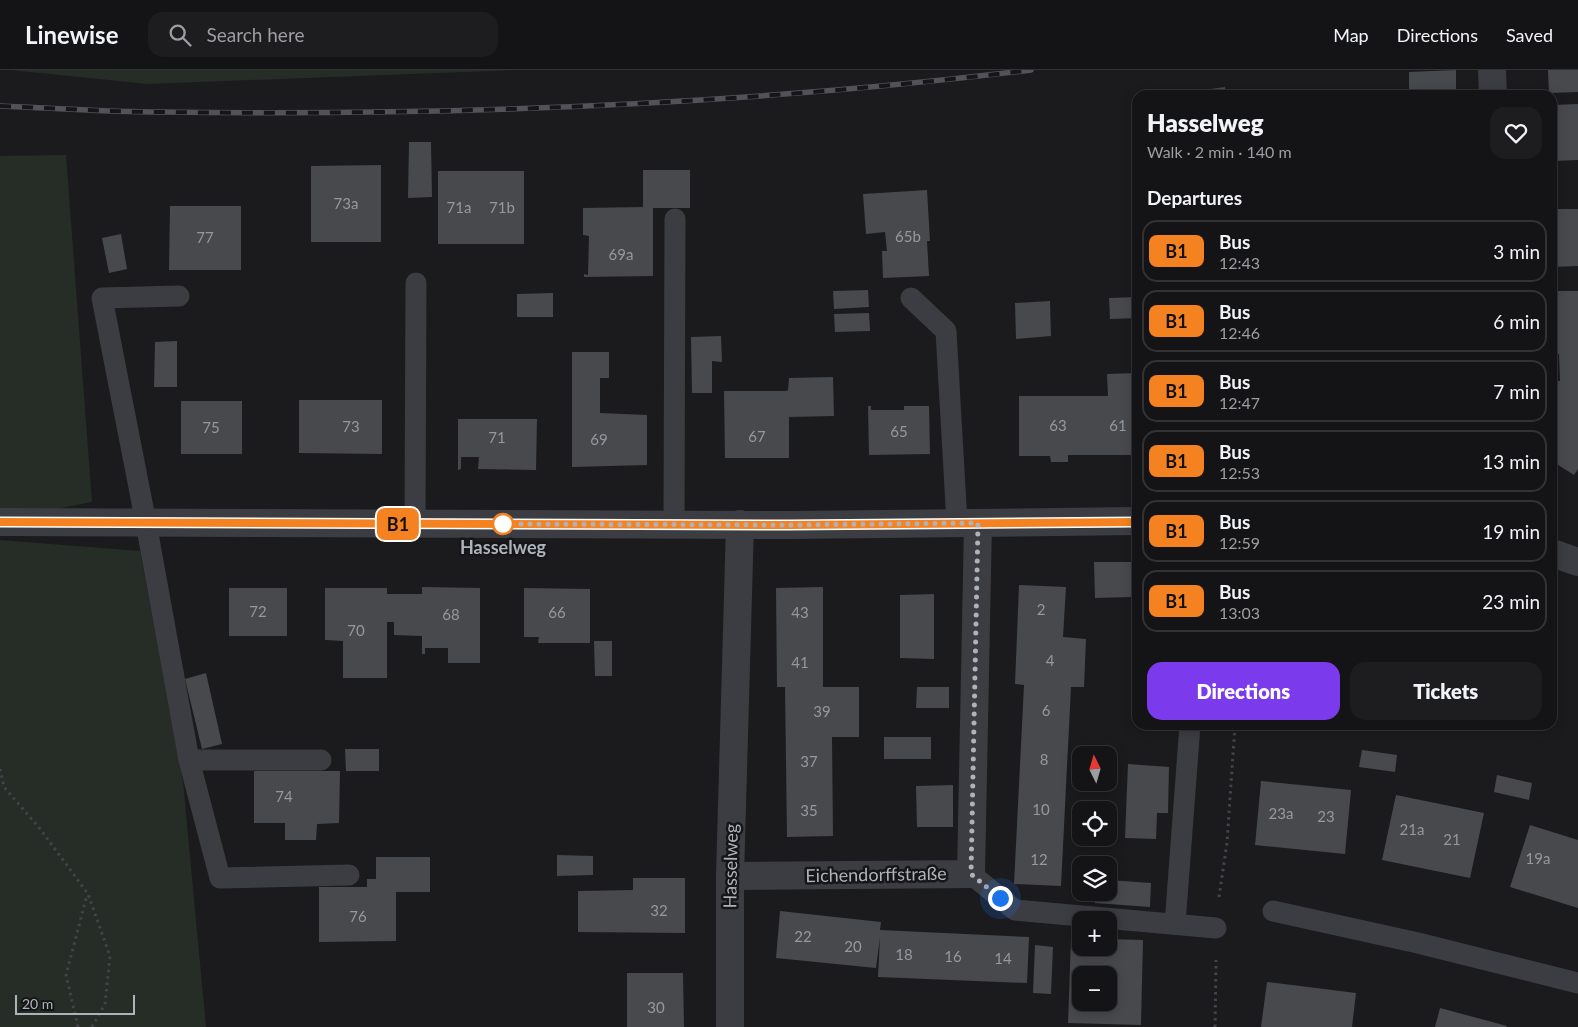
<!DOCTYPE html>
<html lang="en">
<head>
<meta charset="utf-8">
<style>
  body { margin:0; font-family:Lato,sans-serif; background:#1d1d1f; color:#f1f3f6; height:100vh; display:flex; flex-direction:column; font-size:19px; white-space:nowrap }
  * { box-sizing:border-box; margin:0 }
  p { font-size:16px; color:#9d9ea1 }
  .icon { flex:none; width:28px; height:28px; fill:none; stroke:currentColor; stroke-width:2; stroke-linecap:round; stroke-linejoin:round }
  .map { position:relative; flex:1; overflow:hidden }
  .panel { position:absolute; left:1132px; top:20px; width:425px; height:640px; display:flex; flex-direction:column; background:#141416; border-radius:15px; box-shadow:0 2px 12px #0003,0 0 0 1px #333335 }
  .panel>* { flex:none }
  .badge { padding:0 10px; border-radius:8px; font-size:18px; line-height:32px }
  .needle { width:32px; rotate:355deg }
  .tools { position:absolute; left:1072px; top:676px; display:grid; gap:10px }
  .tools a { display:grid; place-items:center; width:45px; height:45px; border-radius:10px; background:#141416; box-shadow:0 2px 12px #0003,0 0 0 1px #333335; font-size:25px }
  .scale { position:absolute; left:15px; bottom:12px; width:120px; box-sizing:border-box; padding-left:5px; border:2px solid #aeb3bb; border-top:0; font-size:14px; line-height:18px; white-space:nowrap; color:#aeb3bb; -webkit-text-stroke:4px #161618; paint-order:stroke }
  .you { position:absolute; width:25px; height:25px; margin:-12px; border:4px solid #fff; border-radius:50%; background:#1a73e8; box-shadow:0 0 0 8px #1a73e833 }
  .map>.badge { position:absolute; translate:-50% -50%; box-shadow:0 0 0 2px #fff }
  h2 { padding:0 15px; font-size:19px; line-height:45px }
  .round { display:grid; place-items:center; flex:none; width:52px; height:52px; border-radius:15px; background:#1d1d1f }
  .summary { display:flex; align-items:center; justify-content:space-between; height:85px; padding:0 15px }
  h1 { font-size:24px; font-weight:800; line-height:38px }
  .cta { display:flex; gap:10px; margin-top:auto; padding:10px 15px }
  .cta a { flex:1; height:58px; border-radius:15px; background:#7c3aed; color:#fff; font-size:20px; font-weight:800; line-height:58px; text-align:center }
  .cta a+a { background:#1d1d1f; color:#f1f3f6 }
  ul { padding:0; list-style:none }
  li { display:flex; align-items:center; gap:15px; height:62px; margin:0 10px 8px; padding:0 5px; border:2px solid #333335; border-radius:15px }
  li div { flex:1 }
  li b { display:block; font-size:19px }
  li em { font-style:normal }
  li .badge { min-width:55px; font-weight:700; text-align:center }
  header { display:flex; align-items:center; gap:30px; box-sizing:border-box; height:70px; padding:0 25px; background:#141416; border-bottom:1px solid #333335 }
  header strong { font-size:24px }
  nav { display:flex; gap:28px; margin-inline-start:auto; font-size:18px }
  .search { width:350px; height:45px; background:#1d1d1f; display:flex; align-items:center; gap:12px; box-sizing:border-box; padding:0 18px; border-radius:15px; color:#9d9ea1; font-size:19px }
  .map>svg:first-child { display:block }
  .green { fill:#252d26 }
  .building { fill:#48494d; fill-rule:evenodd }
  .lines { fill:none; stroke-linecap:round; stroke-linejoin:round }
  .path { stroke:#424449; stroke-width:3; stroke-dasharray:2.5 4; stroke-linecap:butt }
  .lane { stroke:#3c3d42; stroke-width:21 }
  .street { stroke:#3c3d42; stroke-width:28 }
  .rail-casing { stroke:#515359; stroke-width:5.5 }
  .rail { stroke:#161618; stroke-width:4; stroke-dasharray:11; stroke-linecap:butt }
  .line-casing { stroke:#fff; stroke-width:11 }
  .line { stroke:#f58220; stroke-width:8 }
  .walk { stroke:#aeb3bb; stroke-width:5; stroke-dasharray:0 9 }
  .stop-dot { fill:#fff; stroke:#f58220; stroke-width:2.5 }
  .labels { text-anchor:middle; stroke-width:5; stroke-linejoin:round; paint-order:stroke }
  .number-label { font-size:15px; fill:#9498a0 }
  .stop-label { font-size:18px; font-weight:bold; fill:#aeb3bb; stroke:#161618 }
  .street-label { font-size:18px; fill:#aeb3bb; stroke:#161618 }
</style>
</head>
<body>
<header>
<strong>Linewise</strong>
<div class="search"><svg class="icon" aria-label="search" viewBox="0 0 24 24"><circle cx="10" cy="10" r="6"/><path d="M15 15l6 6"/></svg>Search here</div>
<nav><a>Map</a><a>Directions</a><a>Saved</a></nav>
</header>
<div class="map">
<svg width="1578" height="957" viewBox="0 0 1578 957">
  <rect width="100%" height="100%" fill="#1b1b1d"/>
  <g class="green">
    <path d="M 11,0 L 514,0 L 148,14 Z"/>
    <path d="M 66,85 L 92,432 L 0,450 L 0,86 Z"/>
    <path d="M 0,470 L 140,481 L 183,712 L 206,957 L 0,957 Z"/>
  </g>
  <g class="building">
    <path d="M 1456,0 L 1456,23 L 1409,25 L 1409,2 Z"/>
    <path d="M 1548,0 L 1578,0 L 1578,22 L 1549,23 Z"/>
    <path d="M 1225,17 L 1225,25 L 1182,25 L 1182,23 Z"/>
    <path d="M 1578,34 L 1578,90 L 1552,91 L 1552,35 Z"/>
    <path d="M 409,72 L 431,72 L 432,127 L 408,128 Z"/>
    <path d="M 381,95 L 381,172 L 311,172 L 311,96 Z"/>
    <path d="M 643,100 L 690,100 L 690,138 L 653,138 L 653,206 L 584,207 L 584,204 L 588,205 L 589,166 L 583,165 L 583,138 L 643,137 Z"/>
    <rect x="438" y="101" width="86" height="73"/>
    <path d="M 927,120 L 930,171 L 927,171 L 929,206 L 883,208 L 882,181 L 887,181 L 885,162 L 866,164 L 863,124 Z"/>
    <path d="M 170,136 L 241,136 L 241,200 L 169,200 Z"/>
    <path d="M 1552,139 L 1578,139 L 1578,196 L 1552,197 Z"/>
    <path d="M 121,164 L 127,199 L 109,203 L 102,168 Z"/>
    <path d="M 868,220 L 869,237 L 834,239 L 833,221 Z"/>
    <path d="M 1552,221 L 1578,221 L 1578,399 L 1574,405 L 1552,391 L 1552,311 L 1560,311 L 1559,284 L 1552,284 Z"/>
    <path d="M 553,223 L 553,247 L 517,247 L 517,224 Z"/>
    <path d="M 1138,227 L 1138,248 L 1110,249 L 1109,228 Z"/>
    <path d="M 1050,231 L 1051,266 L 1016,269 L 1015,233 Z"/>
    <path d="M 869,243 L 870,261 L 835,262 L 834,244 Z"/>
    <path d="M 721,266 L 722,292 L 712,291 L 712,323 L 692,323 L 691,267 Z"/>
    <path d="M 177,271 L 177,317 L 154,317 L 155,272 Z"/>
    <path d="M 572,282 L 609,282 L 609,308 L 600,308 L 600,343 L 647,345 L 647,395 L 572,397 Z"/>
    <path d="M 1138,303 L 1138,385 L 1068,385 L 1068,392 L 1051,392 L 1050,386 L 1019,386 L 1019,326 L 1108,326 L 1107,304 Z"/>
    <path d="M 833,307 L 834,346 L 789,347 L 789,388 L 725,388 L 724,321 L 786,321 L 788,320 L 789,308 Z"/>
    <path d="M 299,330 L 382,330 L 382,384 L 299,383 Z"/>
    <rect x="181" y="331" width="61" height="53"/>
    <path d="M 868,336 L 871,336 L 871,340 L 904,340 L 904,336 L 929,336 L 930,384 L 869,385 Z"/>
    <path d="M 458,349 L 537,349 L 536,400 L 478,399 L 479,387 L 461,387 L 461,399 L 458,400 Z"/>
    <path d="M 1094,492 L 1131,492 L 1131,527 L 1095,528 Z"/>
    <path d="M 1019,515 L 1066,517 L 1063,567 L 1086,569 L 1084,617 L 1071,617 L 1061,816 L 1014,814 L 1024,615 L 1015,614 Z"/>
    <path d="M 422,517 L 480,518 L 480,593 L 448,593 L 448,578 L 425,578 L 425,584 L 422,584 L 422,566 L 394,565 L 394,552 L 387,552 L 387,608 L 343,608 L 343,571 L 325,570 L 325,518 L 387,518 L 387,524 L 422,524 Z"/>
    <path d="M 823,517 L 823,617 L 859,617 L 859,667 L 832,667 L 833,766 L 787,767 L 785,617 L 777,617 L 776,518 Z"/>
    <rect x="229" y="518" width="58" height="48"/>
    <path d="M 524,518 L 590,519 L 590,573 L 538,573 L 539,567 L 524,567 Z"/>
    <path d="M 934,524 L 934,589 L 900,588 L 900,525 Z"/>
    <path d="M 594,571 L 612,571 L 612,606 L 595,606 Z"/>
    <path d="M 1134,595 L 1138,595 L 1138,620 L 1133,619 Z"/>
    <path d="M 206,603 L 222,674 L 202,679 L 185,609 Z"/>
    <path d="M 917,617 L 949,617 L 949,638 L 916,638 Z"/>
    <rect x="884" y="667" width="47" height="22"/>
    <path d="M 345,679 L 379,679 L 379,701 L 346,701 Z"/>
    <path d="M 1362,680 L 1397,685 L 1395,702 L 1359,697 Z"/>
    <path d="M 1128,694 L 1169,697 L 1168,743 L 1157,743 L 1156,769 L 1125,768 Z"/>
    <path d="M 254,701 L 340,701 L 339,753 L 317,754 L 316,770 L 285,770 L 285,753 L 254,753 Z"/>
    <path d="M 1497,705 L 1532,713 L 1529,730 L 1494,722 Z"/>
    <path d="M 1261,711 L 1351,720 L 1345,784 L 1255,775 Z"/>
    <path d="M 953,715 L 953,757 L 917,757 L 916,716 Z"/>
    <path d="M 1396,725 L 1484,743 L 1470,808 L 1382,790 Z"/>
    <path d="M 1530,755 L 1578,770 L 1578,838 L 1510,817 Z"/>
    <path d="M 557,785 L 593,786 L 593,805 L 557,806 Z"/>
    <path d="M 376,787 L 430,787 L 430,822 L 396,822 L 396,871 L 319,872 L 319,817 L 367,817 L 367,809 L 376,809 Z"/>
    <path d="M 633,808 L 685,808 L 685,863 L 578,862 L 578,821 L 633,820 Z"/>
    <path d="M 1109,810 L 1151,813 L 1150,837 L 1095,833 L 1095,822 L 1109,822 Z"/>
    <path d="M 780,841 L 881,852 L 880,860 L 1029,867 L 1027,913 L 878,907 L 880,867 L 876,898 L 776,888 Z"/>
    <path d="M 1071,868 L 1081,869 L 1081,878 L 1109,878 L 1109,869 L 1143,870 L 1141,955 L 1068,953 ZM 1081,905 L 1109,905 L 1109,932 L 1081,932 Z"/>
    <path d="M 1035,875 L 1053,877 L 1051,924 L 1033,923 Z"/>
    <path d="M 627,903 L 683,903 L 684,957 L 627,957 Z"/>
    <path d="M 1267,912 L 1356,923 L 1352,957 L 1261,957 Z"/>
    <path d="M 1440,938 L 1507,956 L 1506,957 L 1435,957 Z"/>
  </g>
  <g class="lines">
    <g class="path">
      <path d="M 0,699 L 4,717 L 41,760 L 88,824 L 110,886 L 105,934 L 92,957"/>
      <path d="M 1219,827 L 1227,773 L 1235,655"/>
      <path d="M 78,957 L 66,905 L 87,825"/>
      <path d="M 1215,957 L 1216,890"/>
    </g>
    <g class="lane">
      <path d="M 179,226 L 102,228 L 146,453 L 189,690 L 321,690"/>
      <path d="M 911,228 L 946,261 L 957,453"/>
      <path d="M 415,454 L 416,213"/>
      <path d="M 674,454 L 675,149"/>
      <path d="M 189,690 L 220,808 L 349,805"/>
      <path d="M 971,804 L 1015,840 L 1216,858"/>
      <path d="M 1273,841 L 1418,873 L 1578,913"/>
      <path d="M 1175,854 L 1190,655"/>
    </g>
    <g class="street">
      <path d="M 1492,0 L 1493,25"/>
      <path d="M 0,452 L 790,455 L 1138,451"/>
      <path d="M 1552,483 L 1578,492"/>
      <path d="M 730,806 L 971,804 L 978,453"/>
      <path d="M 730,957 L 730,806 L 740,454"/>
    </g>
    <defs>
      <path id="rail" d="M 0,36 C 54,38 107,42 161,42 C 451,46 743,35 1031,0"/>
    </defs>
    <use href="#rail" class="rail-casing"/>
    <use href="#rail" class="rail"/>
  </g>
  <g class="lines">
    <defs>
      <path id="line" d="M 0,452 L 790,455 L 1138,452"/>
    </defs>
    <use href="#line" class="line-casing"/>
    <use href="#line" class="line"/>
    <path class="walk" d="M 503,454 L 790,455 L 978,453 L 971,804 L 1000,828"/>
  </g>
  <circle class="stop-dot" cx="503" cy="454" r="10"/>
  <g class="labels">
    <g class="number-label">
      <text x="346" y="139">73a</text>
      <text x="459" y="143">71a</text>
      <text x="502" y="143">71b</text>
      <text x="908" y="172">65b</text>
      <text x="205" y="173">77</text>
      <text x="621" y="190">69a</text>
      <text x="1058" y="361">63</text>
      <text x="1118" y="361">61</text>
      <text x="351" y="362">73</text>
      <text x="211" y="363">75</text>
      <text x="899" y="367">65</text>
      <text x="757" y="372">67</text>
      <text x="497" y="373">71</text>
      <text x="599" y="375">69</text>
      <text x="1041" y="545">2</text>
      <text x="258" y="547">72</text>
      <text x="557" y="548">66</text>
      <text x="800" y="548">43</text>
      <text x="451" y="550">68</text>
      <text x="356" y="566">70</text>
      <text x="1050" y="596">4</text>
      <text x="800" y="598">41</text>
      <text x="1046" y="646">6</text>
      <text x="822" y="647">39</text>
      <text x="1044" y="695">8</text>
      <text x="809" y="697">37</text>
      <text x="284" y="732">74</text>
      <text x="1041" y="745">10</text>
      <text x="809" y="746">35</text>
      <text x="1281" y="749">23a</text>
      <text x="1326" y="752">23</text>
      <text x="1412" y="765">21a</text>
      <text x="1452" y="775">21</text>
      <text x="1538" y="794">19a</text>
      <text x="1039" y="795">12</text>
      <text x="659" y="846">32</text>
      <text x="358" y="852">76</text>
      <text x="803" y="872">22</text>
      <text x="853" y="882">20</text>
      <text x="904" y="890">18</text>
      <text x="953" y="892">16</text>
      <text x="1003" y="894">14</text>
      <text x="656" y="943">30</text>
    </g>
    <g class="stop-label">
      <text x="503" y="484">Hasselweg</text>
    </g>
    <g class="street-label">
      <text transform="translate(731 796) rotate(-89)" y="6">Hasselweg</text>
      <text transform="translate(876 805) rotate(-1)" y="6">Eichendorffstraße</text>
    </g>
  </g>
</svg>
<div class="tools">
<a><svg class="needle" viewBox="-14 -14 28 28"><path d="M0-13l5 13h-10z" fill="#e53935"/><path d="M0 13l5-13h-10z" fill="#9d9ea1"/></svg></a>
<a><svg class="icon" aria-label="locate" viewBox="0 0 24 24"><circle cx="12" cy="12" r="6"/><path d="M12 2v4M12 18v4M2 12h4M18 12h4"/></svg></a>
<a><svg class="icon" aria-label="layers" viewBox="0 0 24 24"><path d="M12 4l9 5-9 5-9-5zM3 14l9 5 9-5"/></svg></a>
<a>+</a>
<a>−</a>
</div>
<div class="scale">20 m</div>
<div class="you" style="left:1000px;top:828px"></div>
<b class="badge" style="left:398px;top:454px;background:#f58220;color:#111">B1</b>
<section class="panel">
<div class="summary"><div><h1>Hasselweg</h1><p>Walk · 2 min · 140 m</p></div><a class="round"><svg class="icon" aria-label="heart" viewBox="0 0 24 24"><path d="M12 20l-8-8c-3-5 5-10 8-4 3-6 11-1 8 4z"/></svg></a></div>
<h2>Departures</h2>
<ul>
<li><span class="badge" style="background:#f58220;color:#111">B1</span><div><b>Bus</b><p>12:43</p></div><em>3 min</em></li>
<li><span class="badge" style="background:#f58220;color:#111">B1</span><div><b>Bus</b><p>12:46</p></div><em>6 min</em></li>
<li><span class="badge" style="background:#f58220;color:#111">B1</span><div><b>Bus</b><p>12:47</p></div><em>7 min</em></li>
<li><span class="badge" style="background:#f58220;color:#111">B1</span><div><b>Bus</b><p>12:53</p></div><em>13 min</em></li>
<li><span class="badge" style="background:#f58220;color:#111">B1</span><div><b>Bus</b><p>12:59</p></div><em>19 min</em></li>
<li><span class="badge" style="background:#f58220;color:#111">B1</span><div><b>Bus</b><p>13:03</p></div><em>23 min</em></li>
</ul>
<div class="cta"><a>Directions</a><a>Tickets</a></div>
</section>
</div>
</body>
</html>
